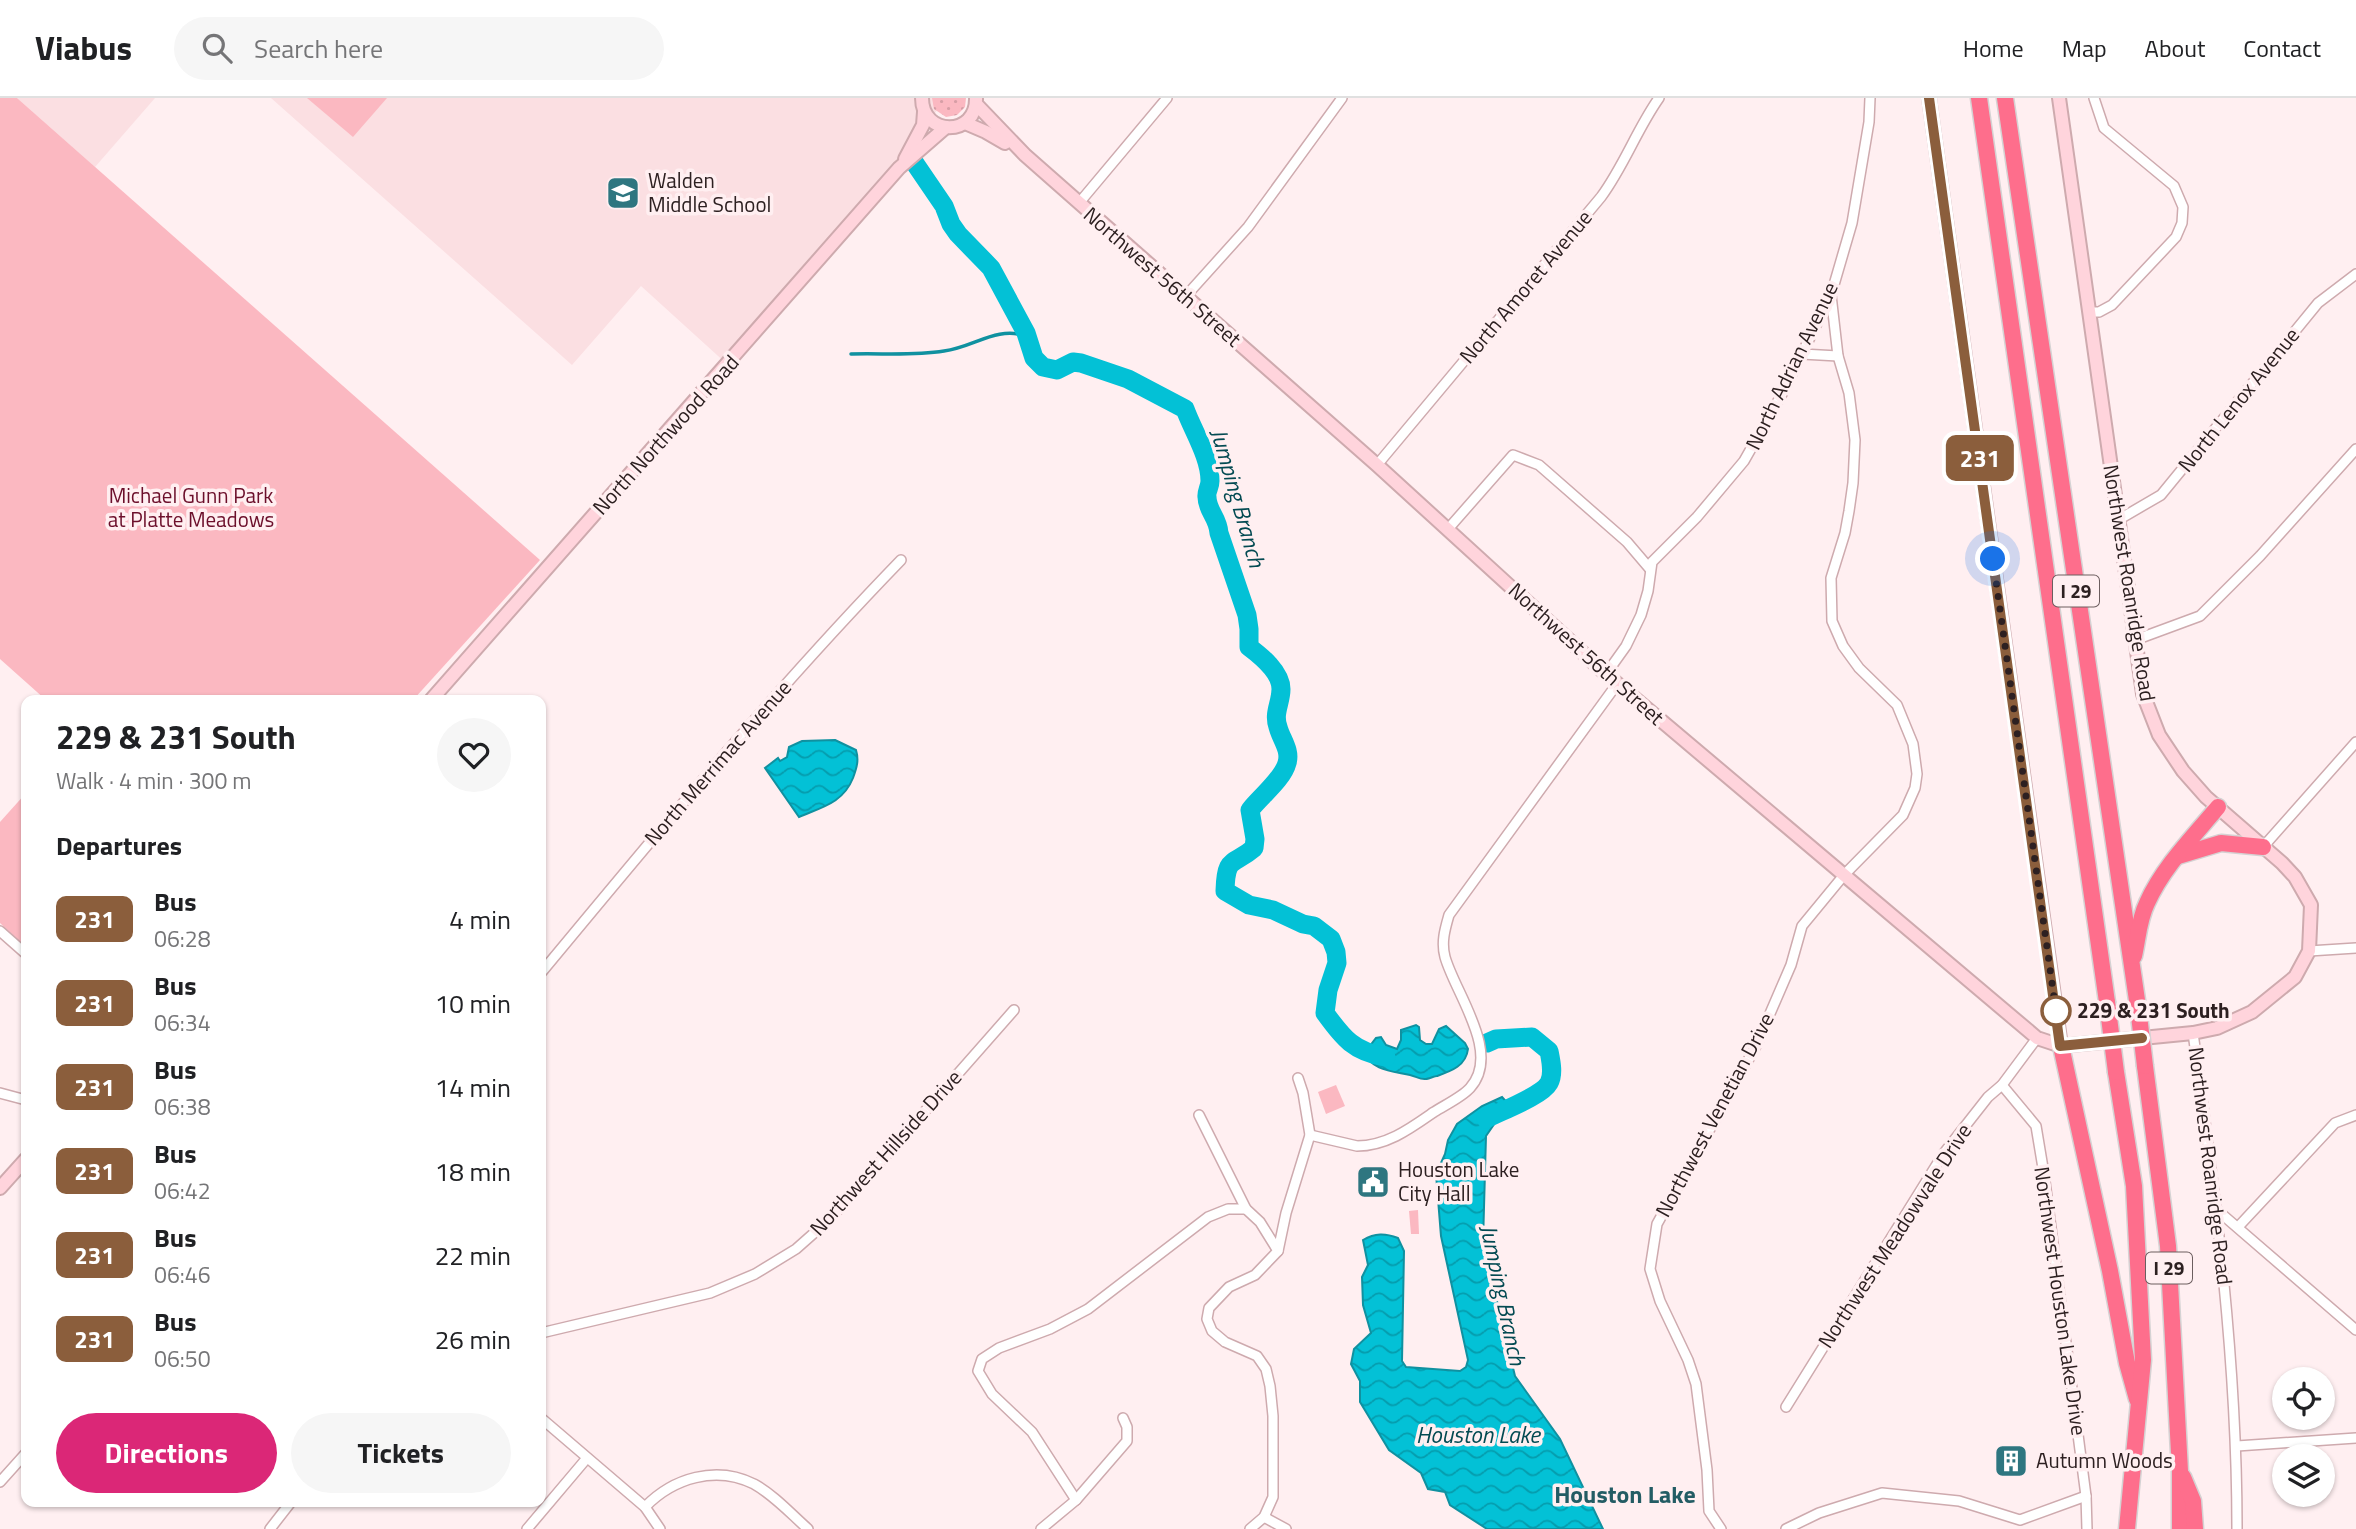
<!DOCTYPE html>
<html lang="en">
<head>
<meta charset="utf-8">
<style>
  body { margin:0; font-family:"Titillium Web",sans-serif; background:#f6f6f6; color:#202124; height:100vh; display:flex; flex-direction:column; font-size:26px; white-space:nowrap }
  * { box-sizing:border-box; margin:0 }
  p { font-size:23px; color:#757577 }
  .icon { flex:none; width:38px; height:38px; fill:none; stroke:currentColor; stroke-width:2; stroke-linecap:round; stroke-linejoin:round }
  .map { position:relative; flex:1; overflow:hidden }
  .sheet { position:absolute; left:21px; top:597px; width:525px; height:812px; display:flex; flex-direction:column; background:#fff; border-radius:14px; box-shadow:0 2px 5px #0004 }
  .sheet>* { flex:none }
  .badge { padding:0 14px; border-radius:10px; font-size:24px; line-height:46px }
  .controls { position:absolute; left:2272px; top:1269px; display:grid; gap:14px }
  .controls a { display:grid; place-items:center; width:63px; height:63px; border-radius:50%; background:#fff; box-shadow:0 2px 5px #0004; font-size:35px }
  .you { position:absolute; width:35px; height:35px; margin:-18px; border:5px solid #fff; border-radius:50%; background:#1a73e8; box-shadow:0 0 0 10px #1a73e833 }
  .map>.badge { position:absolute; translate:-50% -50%; box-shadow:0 0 0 4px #fff }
  h2 { padding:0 35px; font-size:26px; line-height:63px }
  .round { display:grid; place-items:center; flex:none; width:74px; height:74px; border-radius:37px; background:#f6f6f6 }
  .overview { display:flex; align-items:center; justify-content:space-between; height:119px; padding:0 35px }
  h1 { font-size:33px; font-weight:700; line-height:52px }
  .action { display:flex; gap:14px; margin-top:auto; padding:14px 35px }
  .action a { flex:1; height:80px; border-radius:42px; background:#db2777; color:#fff; font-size:28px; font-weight:700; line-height:80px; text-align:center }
  .action a+a { background:#f6f6f6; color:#202124 }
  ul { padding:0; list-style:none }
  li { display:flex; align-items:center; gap:21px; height:84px; padding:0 35px }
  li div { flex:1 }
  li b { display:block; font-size:26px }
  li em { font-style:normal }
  li .badge { min-width:77px; font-weight:700; text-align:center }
  header { display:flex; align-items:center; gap:42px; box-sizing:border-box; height:98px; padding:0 35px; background:#fff; border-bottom:2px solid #e0e0e0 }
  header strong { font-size:33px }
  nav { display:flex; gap:38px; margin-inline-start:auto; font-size:24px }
  .search { width:490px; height:63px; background:#f6f6f6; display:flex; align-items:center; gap:18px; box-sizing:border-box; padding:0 24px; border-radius:38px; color:#757577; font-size:26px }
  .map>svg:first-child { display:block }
  .built { fill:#fbdfe2 }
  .grass { fill:url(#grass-dots) }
  .green { fill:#fbb8c1 }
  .water { fill:url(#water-waves); stroke:#1091a0; stroke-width:2 }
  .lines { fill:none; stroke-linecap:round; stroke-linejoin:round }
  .stream { stroke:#1091a0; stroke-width:3.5 }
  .river { stroke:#03c1d6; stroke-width:19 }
  .street-casing { stroke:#ceaaae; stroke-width:12 }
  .secondary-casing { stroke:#ceaaae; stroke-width:16 }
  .highway-casing { stroke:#d5d2d3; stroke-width:19 }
  .street { stroke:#fff; stroke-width:9 }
  .secondary { stroke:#ffd4dc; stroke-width:12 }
  .highway { stroke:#fe6e8c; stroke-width:16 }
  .highway-bridge-casing { stroke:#d5d2d3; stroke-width:19; stroke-linecap:butt }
  .highway-bridge { stroke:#fe6e8c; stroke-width:16 }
  .line-casing { stroke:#fff; stroke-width:16 }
  .line { stroke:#8b5e3c; stroke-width:10 }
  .walk { stroke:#2d2021; stroke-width:7; stroke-dasharray:0 12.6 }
  .stop-dot { fill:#fff; stroke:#8b5e3c; stroke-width:3.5 }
  .labels { text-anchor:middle; stroke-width:7; stroke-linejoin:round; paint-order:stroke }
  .shield { fill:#ffeff1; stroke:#6c5e5f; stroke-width:2 }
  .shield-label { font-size:19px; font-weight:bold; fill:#2d2021 }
  .poi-label { font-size:21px; fill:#2d2021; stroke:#ffeff1; text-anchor:start }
  .street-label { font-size:21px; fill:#2d2021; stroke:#ffeff1 }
  .park-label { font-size:21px; fill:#6c0f2b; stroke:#ffeff1 }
  .stop-label { font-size:21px; font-weight:bold; fill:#2d2021; stroke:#ffeff1; text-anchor:start }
  .water-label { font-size:23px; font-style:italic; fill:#034a52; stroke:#ffeff1 }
  .quarter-label { font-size:24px; font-weight:bold; fill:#235c64; stroke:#ffeff1 }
</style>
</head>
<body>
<header>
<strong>Viabus</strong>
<div class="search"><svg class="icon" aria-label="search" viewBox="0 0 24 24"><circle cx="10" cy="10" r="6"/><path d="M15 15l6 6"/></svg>Search here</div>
<nav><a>Home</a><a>Map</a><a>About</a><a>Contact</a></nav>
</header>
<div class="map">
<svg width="2356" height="1431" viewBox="0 0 2356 1431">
  <defs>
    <pattern id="grass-dots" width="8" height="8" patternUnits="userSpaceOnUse" patternTransform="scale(1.75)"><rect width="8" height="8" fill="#fbb8c1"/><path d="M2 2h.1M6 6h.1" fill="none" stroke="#d79ea6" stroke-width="1.8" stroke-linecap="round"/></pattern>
    <pattern id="water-waves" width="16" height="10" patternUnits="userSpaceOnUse" patternTransform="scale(1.75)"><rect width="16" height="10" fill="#03c1d6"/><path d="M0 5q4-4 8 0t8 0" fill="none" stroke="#059cad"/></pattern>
  </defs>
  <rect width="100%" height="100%" fill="#ffeff1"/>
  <g class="built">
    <path d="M 17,0 L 155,0 L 95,69 Z"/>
    <path d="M 271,0 L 940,0 L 944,4 L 728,267 L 641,188 L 572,267 Z"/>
  </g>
  <path class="grass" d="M 932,0 L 966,0 L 965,9 L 957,17 L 946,19 L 934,11 Z"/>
  <g class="green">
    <path d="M 0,0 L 17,0 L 540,462 L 413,602 L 46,602 L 0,561 Z"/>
    <path d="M 307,0 L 387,0 L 353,39 Z"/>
    <path d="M 26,695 L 26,849 L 0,825 L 0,724 Z"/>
    <path d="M 1336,987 L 1345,1008 L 1326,1016 L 1318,994 Z"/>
    <path d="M 1418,1112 L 1419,1136 L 1411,1136 L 1409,1113 Z"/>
  </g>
  <g class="water">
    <path d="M 835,642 L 856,652 C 859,662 857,669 853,680 C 843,705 822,709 799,719 L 765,670 L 778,660 L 780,663 L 787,659 L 789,649 L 802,643 Z"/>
    <path d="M 1416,927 L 1419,929 L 1420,942 L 1426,946 L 1432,946 L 1439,931 L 1446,928 L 1465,945 L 1468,951 C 1466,968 1451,973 1437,978 C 1435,978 1428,981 1426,981 C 1421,982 1415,978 1410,977 C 1392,973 1372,973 1363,953 L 1369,949 L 1376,940 L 1381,939 L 1386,947 L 1397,951 L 1401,942 L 1401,932 Z"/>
    <path d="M 1502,999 L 1510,1008 L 1510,1015 L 1495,1025 L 1486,1038 L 1483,1145 L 1515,1278 L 1560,1341 L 1603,1431 L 1487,1431 L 1450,1407 L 1445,1394 L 1428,1391 L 1421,1375 L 1389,1352 L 1360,1304 L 1360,1283 L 1351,1266 L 1354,1251 L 1371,1235 L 1363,1207 L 1362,1179 L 1368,1167 L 1363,1142 C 1375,1135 1385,1135 1398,1140 L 1404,1153 L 1402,1263 L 1406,1269 L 1460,1273 L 1466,1269 L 1468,1262 L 1441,1138 L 1436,1076 L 1445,1056 L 1448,1042 L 1457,1026 L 1482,1008 Z"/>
  </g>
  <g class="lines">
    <path class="stream" d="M 851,256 C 882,255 913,258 944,253 C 975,249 995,228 1027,238"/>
    <g class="river">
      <path d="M 914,64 L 944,108 L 951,126 L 958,136 L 991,170 L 1026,235 L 1034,260 L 1043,269 L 1057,272 L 1073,264 L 1081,265 L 1128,281 L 1185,311 C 1193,333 1210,359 1210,383 C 1210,389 1206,394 1207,399 C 1207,413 1218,419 1219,435 L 1247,517 L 1249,531 L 1249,549 C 1261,558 1281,574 1281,591 C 1281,605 1273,615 1278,629 C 1281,641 1291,652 1287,665 C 1283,681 1261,698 1250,712 L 1255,741 L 1254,750 C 1233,768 1226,757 1225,793 L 1249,807 L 1273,812 L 1303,826 L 1314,828 L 1331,841 L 1336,854 L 1337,865 L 1328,892 L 1325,915 C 1343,940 1354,954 1386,959"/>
      <path d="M 1486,1021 C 1501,1013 1542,998 1549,985 C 1554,976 1551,963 1549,953 L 1532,939 L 1496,941 L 1487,945"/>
    </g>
    <defs>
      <g id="street">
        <path d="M 1079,105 L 1167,0"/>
        <path d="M 1185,199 L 1248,129 L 1342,0"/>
        <path d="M 2089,214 L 2099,214 L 2112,207 L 2176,139 L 2182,125 L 2183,109 L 2174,88 L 2104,30 L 2094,0"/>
        <path d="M 1802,256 L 1838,258"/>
        <path d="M 1377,367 L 1601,99 C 1624,68 1637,31 1659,0"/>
        <path d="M 2118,422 L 2161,397 L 2318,205 L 2356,176"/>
        <path d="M 1448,431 L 1513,357 L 1539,367 L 1627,444 L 1650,471"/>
        <path d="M 2135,542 L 2200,518 L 2260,458 L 2356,351"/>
        <path d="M 1606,576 L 1626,548 L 1641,517 L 1648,493 L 1652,464 L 1697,419 L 1744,363 L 1782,296 L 1831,197 L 1852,125 L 1869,24 L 1870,0"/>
        <path d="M 2263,749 L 2356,644"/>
        <path d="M 0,833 L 26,856"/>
        <path d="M 2309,853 L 2356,850"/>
        <path d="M 541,875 C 658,734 774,593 901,462"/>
        <path d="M 2193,935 C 2216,1100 2237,1264 2237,1431"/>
        <path d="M 2002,987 L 2036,1028 L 2044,1076 L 2086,1398 L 2087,1431"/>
        <path d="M 0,995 L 26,1002"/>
        <path d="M 1199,1017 L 1246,1111 L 1260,1124 L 1278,1153"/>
        <path d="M 1310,1037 L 1357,1048 C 1387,1048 1411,1030 1434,1014 C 1445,1007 1462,999 1470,990 C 1502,955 1455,895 1445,859 C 1441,844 1445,831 1449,817 L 1617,586"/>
        <path d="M 2217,1112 L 2356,1232"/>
        <path d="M 2238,1129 L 2335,1025 L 2356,1017"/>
        <path d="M 541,1235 L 710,1195 L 755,1176 L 796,1151 L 831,1120 L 1014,912"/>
        <path d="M 1786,1309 L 1944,1055 L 1988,999 L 2002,987 L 2037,940"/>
        <path d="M 541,1320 L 645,1409 L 660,1431"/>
        <path d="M 2237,1348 L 2356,1340"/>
        <path d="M 0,1384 L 26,1355"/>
        <path d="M 1076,1402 L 1127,1343 L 1127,1329 L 1123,1320"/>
        <path d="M 645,1409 C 673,1380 716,1367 754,1386 C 774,1397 791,1416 808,1431"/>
        <path d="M 1264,1419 L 1286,1431"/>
        <path d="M 270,1431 L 291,1404"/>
        <path d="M 527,1431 L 587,1360"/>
        <path d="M 1041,1431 L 1076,1402 L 1032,1334 L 992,1296 L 978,1273 L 982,1261 L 999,1250 L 1050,1231 L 1088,1211 L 1208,1119 L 1228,1111 L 1246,1111"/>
        <path d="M 1250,1431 L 1264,1419 L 1273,1399 L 1273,1318 L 1270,1288 L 1266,1271 L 1257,1258 L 1225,1244 L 1212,1233 L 1207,1221 L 1209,1210 L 1229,1189 L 1255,1177 L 1278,1153 L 1286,1115 L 1310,1037 L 1303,995 L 1298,980"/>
        <path d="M 1721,1431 L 1709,1413 L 1707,1372 L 1696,1286 L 1688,1262 L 1660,1203 L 1650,1171 L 1657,1126 L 1756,948 L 1791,867 L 1802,828 L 1844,777 L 1903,717 L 1915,690 L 1917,676 L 1913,646 L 1897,607 L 1859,570 L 1843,548 L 1832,523 L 1831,480 L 1845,435 L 1849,413 L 1853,385 L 1855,342 L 1849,295 L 1838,258 L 1831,197"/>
        <path d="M 1786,1431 L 1819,1415 L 1882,1395 L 1959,1403 L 2020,1422 L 2086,1398"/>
      </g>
      <g id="secondary">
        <path d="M 922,0 C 922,39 977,39 976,0"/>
        <path d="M 1929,0 L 2061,948"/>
        <path d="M 976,6 L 1025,57 L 1377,367 L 1606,576 L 2037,940 L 2061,948 L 2193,935 L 2217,930 L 2252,914 L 2295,879 L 2309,853 L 2311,807 L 2295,779 L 2282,765 L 2206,699 L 2183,673 L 2159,637 L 2143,596 L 2059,0"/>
        <path d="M 965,25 L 986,34 L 1005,45"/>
        <path d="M 905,61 L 923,27 L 924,14"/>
        <path d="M 431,602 L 899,70 L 945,30"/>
        <path d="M 0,1090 L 26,1061"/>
      </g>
      <g id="highway">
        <path d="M 1979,0 L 2107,904"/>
        <path d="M 2005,0 L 2138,909"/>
        <path d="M 2178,758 L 2221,745 L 2263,749"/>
        <path d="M 2134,858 C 2138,840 2139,821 2147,805 C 2163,769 2193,739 2218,709"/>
        <path d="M 2061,948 L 2110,1173 L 2127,1265 L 2137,1301"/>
        <path d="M 2145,968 L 2168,1148 L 2180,1373 L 2180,1431"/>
        <path d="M 2116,974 L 2134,1088 L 2143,1262 L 2127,1431"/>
        <path d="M 2183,1379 L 2193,1403 L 2195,1431"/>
      </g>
    </defs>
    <use href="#street" class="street-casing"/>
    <use href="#secondary" class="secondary-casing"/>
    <use href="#highway" class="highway-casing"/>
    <use href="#street" class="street"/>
    <use href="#secondary" class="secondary"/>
    <use href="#highway" class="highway"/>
    <defs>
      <g id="highway-bridge">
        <path d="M 2107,904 L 2116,974"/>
        <path d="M 2138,909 L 2145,968"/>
      </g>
    </defs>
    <use href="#highway-bridge" class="highway-bridge-casing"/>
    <use href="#highway-bridge" class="highway-bridge"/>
  </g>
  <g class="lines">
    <defs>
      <path id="line" d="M 1929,0 L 2060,948 L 2142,940"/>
    </defs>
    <use href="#line" class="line-casing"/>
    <use href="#line" class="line"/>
    <path class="walk" d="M 1993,461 L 2057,921 L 2056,913"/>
  </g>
  <defs>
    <symbol id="school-square" viewBox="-11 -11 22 22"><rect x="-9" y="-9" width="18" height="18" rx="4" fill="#2e7680" stroke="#ffeff1"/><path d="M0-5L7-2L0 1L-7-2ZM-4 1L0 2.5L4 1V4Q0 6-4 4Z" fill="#fff"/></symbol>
    <symbol id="civic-square" viewBox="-11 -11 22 22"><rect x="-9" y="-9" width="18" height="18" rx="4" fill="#2e7680" stroke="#ffeff1"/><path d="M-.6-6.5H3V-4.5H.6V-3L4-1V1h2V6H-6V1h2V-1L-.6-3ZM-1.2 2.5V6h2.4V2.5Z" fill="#fff"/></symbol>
    <symbol id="building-square" viewBox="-11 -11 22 22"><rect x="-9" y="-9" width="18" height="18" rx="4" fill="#2e7680" stroke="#ffeff1"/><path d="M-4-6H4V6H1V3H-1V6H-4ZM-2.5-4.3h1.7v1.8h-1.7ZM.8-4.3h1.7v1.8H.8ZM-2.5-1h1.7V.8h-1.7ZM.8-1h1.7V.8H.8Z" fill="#fff"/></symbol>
  </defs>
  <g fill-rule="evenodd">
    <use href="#school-square" x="604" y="76" width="38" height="38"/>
    <use href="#civic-square" x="1354" y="1065" width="38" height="38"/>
    <use href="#building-square" x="1992" y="1344" width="38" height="38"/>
  </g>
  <circle class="stop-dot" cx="2056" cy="913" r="14"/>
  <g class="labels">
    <g class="shield">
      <rect x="2053" y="477.5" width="46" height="31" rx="5"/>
      <rect x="2146" y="1154.5" width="46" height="31" rx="5"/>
    </g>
    <g class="shield-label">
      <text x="2076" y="500">I 29</text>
      <text x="2169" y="1177">I 29</text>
    </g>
    <g class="poi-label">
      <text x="648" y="90">Walden<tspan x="648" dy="24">Middle School</tspan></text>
      <text x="1398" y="1079">Houston Lake<tspan x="1398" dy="24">City Hall</tspan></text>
      <text x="2036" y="1370">Autumn Woods</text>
    </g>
    <g class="street-label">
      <text transform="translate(1162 179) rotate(41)" y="7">Northwest 56th Street</text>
      <text transform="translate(1526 189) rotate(-50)" y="7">North Amoret Avenue</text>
      <text transform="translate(1792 268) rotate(-64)" y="7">North Adrian Avenue</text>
      <text transform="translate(2239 302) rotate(-51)" y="7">North Lenox Avenue</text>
      <text transform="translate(666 337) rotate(-48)" y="7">North Northwood Road</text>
      <text transform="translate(2129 485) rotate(81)" y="7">Northwest Roanridge Road</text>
      <text transform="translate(1586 556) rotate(42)" y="7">Northwest 56th Street</text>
      <text transform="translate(718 665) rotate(-49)" y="7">North Merrimac Avenue</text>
      <text transform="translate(1715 1017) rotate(-62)" y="7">Northwest Venetian Drive</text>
      <text transform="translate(886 1055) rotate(-48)" y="7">Northwest Hillside Drive</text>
      <text transform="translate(2210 1068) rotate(83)" y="7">Northwest Roanridge Road</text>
      <text transform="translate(1895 1138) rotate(-57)" y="7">Northwest Meadowvale Drive</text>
      <text transform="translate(2060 1203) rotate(82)" y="7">Northwest Houston Lake Drive</text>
    </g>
    <g class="park-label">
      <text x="191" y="405">Michael Gunn Park<tspan x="191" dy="24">at Platte Meadows</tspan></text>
    </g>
    <g class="stop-label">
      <text x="2077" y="920">229 &amp; 231 South</text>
    </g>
    <g class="water-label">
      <text transform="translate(1238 400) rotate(74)" y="8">Jumping Branch</text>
      <text transform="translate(1503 1197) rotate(78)" y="8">Jumping Branch</text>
      <text x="1478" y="1345">Houston Lake</text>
    </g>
    <g class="quarter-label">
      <text x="1625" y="1405">Houston Lake</text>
    </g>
  </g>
</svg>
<div class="controls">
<a><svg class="icon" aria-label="locate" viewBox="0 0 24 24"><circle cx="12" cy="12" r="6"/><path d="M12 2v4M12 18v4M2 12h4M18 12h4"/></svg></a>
<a><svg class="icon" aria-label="layers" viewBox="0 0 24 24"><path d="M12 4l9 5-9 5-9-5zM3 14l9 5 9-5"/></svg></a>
</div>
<div class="you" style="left:1993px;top:461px"></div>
<b class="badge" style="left:1980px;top:360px;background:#8b5e3c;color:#fff">231</b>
<section class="sheet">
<div class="overview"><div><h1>229 &amp; 231 South</h1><p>Walk · 4 min · 300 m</p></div><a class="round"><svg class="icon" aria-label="heart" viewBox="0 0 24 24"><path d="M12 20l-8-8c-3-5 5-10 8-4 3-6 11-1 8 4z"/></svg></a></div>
<h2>Departures</h2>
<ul>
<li><span class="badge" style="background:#8b5e3c;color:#fff">231</span><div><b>Bus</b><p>06:28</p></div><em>4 min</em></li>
<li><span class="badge" style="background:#8b5e3c;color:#fff">231</span><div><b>Bus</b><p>06:34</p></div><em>10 min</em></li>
<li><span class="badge" style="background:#8b5e3c;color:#fff">231</span><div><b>Bus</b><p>06:38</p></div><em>14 min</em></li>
<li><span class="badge" style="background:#8b5e3c;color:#fff">231</span><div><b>Bus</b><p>06:42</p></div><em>18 min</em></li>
<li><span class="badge" style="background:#8b5e3c;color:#fff">231</span><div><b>Bus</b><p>06:46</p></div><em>22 min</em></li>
<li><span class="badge" style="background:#8b5e3c;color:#fff">231</span><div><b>Bus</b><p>06:50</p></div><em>26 min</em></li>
</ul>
<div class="action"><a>Directions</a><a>Tickets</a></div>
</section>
</div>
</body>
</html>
